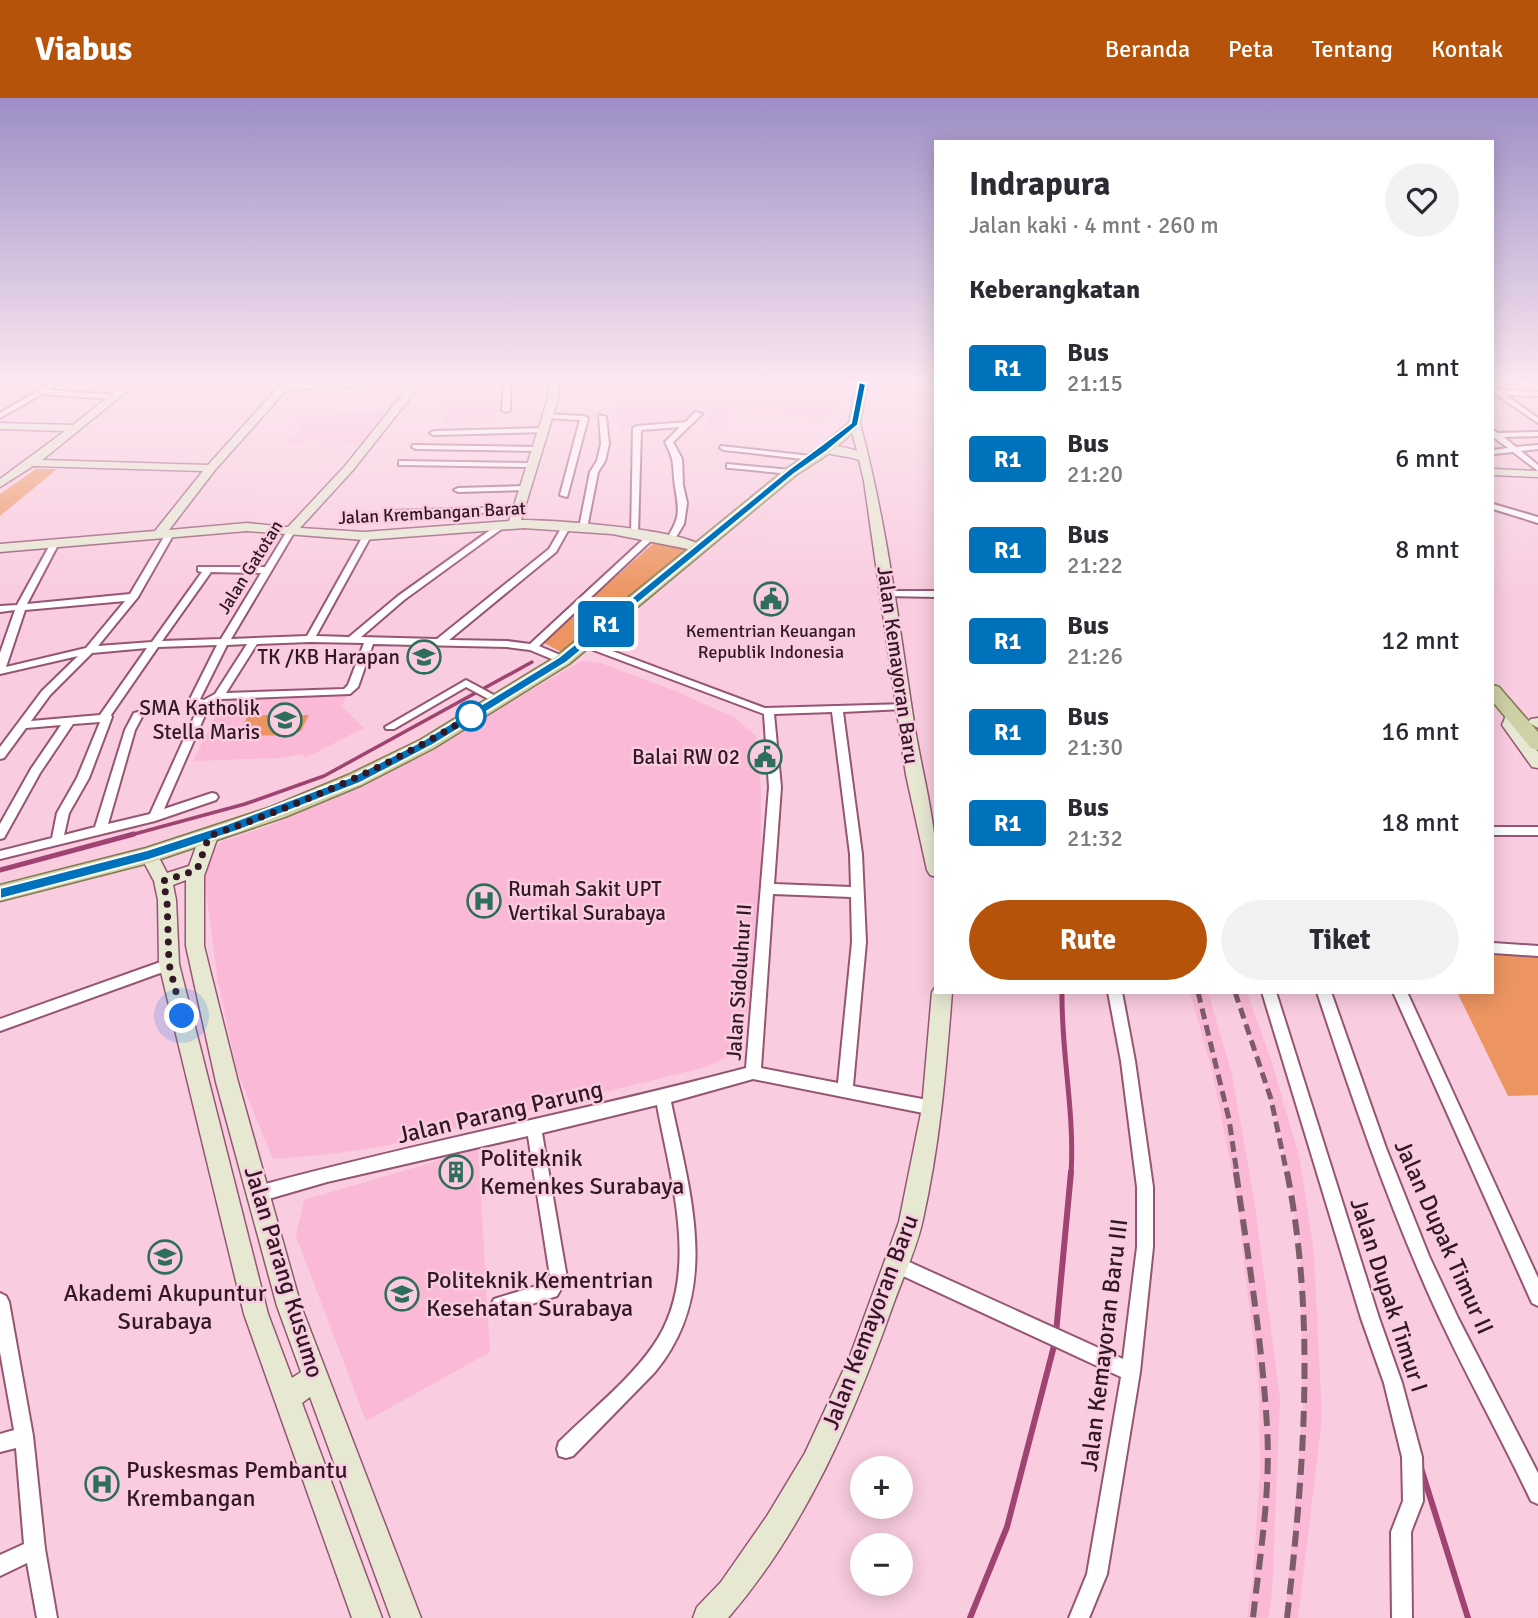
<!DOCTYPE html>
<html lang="id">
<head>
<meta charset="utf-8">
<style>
  body { margin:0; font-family:Signika,sans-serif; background:#f2f2f3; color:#2b2b33; height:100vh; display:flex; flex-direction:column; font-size:26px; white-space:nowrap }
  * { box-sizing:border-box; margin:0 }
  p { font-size:23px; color:#7c7c81 }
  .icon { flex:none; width:38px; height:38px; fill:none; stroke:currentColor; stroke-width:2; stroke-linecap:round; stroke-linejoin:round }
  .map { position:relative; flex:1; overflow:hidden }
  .panel { position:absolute; left:934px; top:42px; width:560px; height:854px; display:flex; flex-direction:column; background:#fff; border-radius:0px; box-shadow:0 4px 18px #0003 }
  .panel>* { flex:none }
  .badge { padding:0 14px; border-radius:5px; font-size:24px; line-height:46px }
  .controls { position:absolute; left:850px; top:1358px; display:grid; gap:14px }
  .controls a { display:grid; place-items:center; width:63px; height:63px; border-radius:50%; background:#fff; box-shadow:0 4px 18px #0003; font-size:35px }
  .you { position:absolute; width:35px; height:35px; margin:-18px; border:5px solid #fff; border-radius:50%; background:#1a73e8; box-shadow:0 0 0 10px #1a73e833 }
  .map>.badge { position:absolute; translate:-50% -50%; box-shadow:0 0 0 4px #fff }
  h2 { padding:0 35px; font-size:26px; line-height:63px }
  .round { display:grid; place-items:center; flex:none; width:74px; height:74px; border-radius:37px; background:#f2f2f3 }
  .headline { display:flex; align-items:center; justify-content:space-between; height:119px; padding:0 35px }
  h1 { font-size:33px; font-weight:700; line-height:52px }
  .button { display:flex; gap:14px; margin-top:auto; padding:14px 35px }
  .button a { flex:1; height:80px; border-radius:42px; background:#b45309; color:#fff; font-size:28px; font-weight:700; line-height:80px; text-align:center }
  .button a+a { background:#f2f2f3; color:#2b2b33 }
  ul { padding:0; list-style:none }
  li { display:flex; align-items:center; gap:21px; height:91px; padding:0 35px }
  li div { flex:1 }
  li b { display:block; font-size:26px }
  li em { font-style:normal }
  li .badge { min-width:77px; font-weight:700; text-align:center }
  header { display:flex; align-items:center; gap:42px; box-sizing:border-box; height:98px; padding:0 35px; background:#b45309; color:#fff }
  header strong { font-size:33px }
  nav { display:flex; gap:38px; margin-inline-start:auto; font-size:24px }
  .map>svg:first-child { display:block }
  .built { fill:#fab9d6 }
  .green { fill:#ec9560 }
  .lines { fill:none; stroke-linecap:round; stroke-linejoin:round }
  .stream-far2 { stroke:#9f4372; stroke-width:3.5 }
  .stream-far1 { stroke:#9f4372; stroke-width:5 }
  .stream { stroke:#9f4372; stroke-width:6 }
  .street-casing { stroke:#955573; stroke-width:4 }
  .secondary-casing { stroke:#955573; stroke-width:3 }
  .primary-casing { stroke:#827b52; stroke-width:3 }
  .street { fill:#fff; fill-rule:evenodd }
  .secondary { fill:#e6e8d2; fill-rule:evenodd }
  .primary { fill:#ced0a6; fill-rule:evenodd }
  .rail-far1 { stroke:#7d5c6a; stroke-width:5; stroke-dasharray:11 6; stroke-linecap:butt }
  .rail { stroke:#7d5c6a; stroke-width:6; stroke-dasharray:16 8; stroke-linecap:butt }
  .line { fill:#0072bc; stroke:#fff; stroke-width:2 }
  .walk { stroke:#321824; stroke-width:7; stroke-dasharray:0 12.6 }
  .stop-dot { fill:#fff; stroke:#0072bc; stroke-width:3.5 }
  .labels { text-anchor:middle; stroke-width:5; stroke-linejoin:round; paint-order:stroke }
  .far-street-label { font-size:18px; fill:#321824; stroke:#f9ccdf }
  .far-poi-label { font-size:18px; fill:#321824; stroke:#f9ccdf }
  .poi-label { font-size:21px; fill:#321824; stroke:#f9ccdf; text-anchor:end }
  .street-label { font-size:21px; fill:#321824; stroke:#f9ccdf }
  .near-street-label { font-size:24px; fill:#321824; stroke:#f9ccdf }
  .near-poi-label { font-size:24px; fill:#321824; stroke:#f9ccdf; text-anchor:start }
</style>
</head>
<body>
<header>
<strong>Viabus</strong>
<nav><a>Beranda</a><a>Peta</a><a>Tentang</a><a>Kontak</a></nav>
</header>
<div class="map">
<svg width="1538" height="1520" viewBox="0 0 1538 1520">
  <rect width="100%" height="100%" fill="#f9ccdf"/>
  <g class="built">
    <path d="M 616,286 L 700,286 L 710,308 L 684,326 L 619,331 L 613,287 Z"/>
    <path d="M 705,286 L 843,286 L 832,316 L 822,321 L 733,311 L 727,328 L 707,327 L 717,297 Z"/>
    <path d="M 482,287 L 480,308 L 496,307 L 495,323 L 445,326 L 447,313 L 443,313 L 447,291 Z"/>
    <path d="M 344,313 L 391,313 L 365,345 L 305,342 L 301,346 L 287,346 L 304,328 L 293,327 L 303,316 L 341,317 Z"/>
    <path d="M 582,563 L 601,565 L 678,594 L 735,620 L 756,638 L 761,692 L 761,790 L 748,912 L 737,955 L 702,970 L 389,1047 L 331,1056 L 273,1061 L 237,973 L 218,884 L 204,778 L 205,759 L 222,743 L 269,728 L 352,690 L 445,641 Z"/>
    <path d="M 348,595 L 342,609 L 364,630 L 305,660 L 302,656 L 278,660 L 193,663 L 226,598 Z"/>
    <path d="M 1190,894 L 1208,894 L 1232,977 L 1254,1101 L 1280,1301 L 1272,1496 L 1268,1520 L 1247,1520 L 1253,1479 L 1260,1374 L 1259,1292 L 1236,1094 L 1213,976 Z"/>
    <path d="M 1236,894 L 1247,894 L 1272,965 L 1300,1062 L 1314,1156 L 1322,1320 L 1298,1520 L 1285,1520 L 1303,1311 L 1300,1152 L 1291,1089 L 1279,1029 Z"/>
    <path d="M 478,1051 L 490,1254 L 366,1323 L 296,1138 L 304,1102 Z"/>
  </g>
  <g class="green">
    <path d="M 36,371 L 57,371 L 0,418 L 0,396 Z"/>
    <path d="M 655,444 L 688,451 L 563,555 L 542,544 Z"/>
    <path d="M 248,617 L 309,617 L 301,633 L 291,637 L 238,638 Z"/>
    <path d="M 1493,855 L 1538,858 L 1538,997 L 1508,998 L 1457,894 L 1493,894 Z"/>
  </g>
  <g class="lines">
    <path class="stream-far2" d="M 127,738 L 245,706 L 324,678 L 532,564"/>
    <g class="stream-far1">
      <path d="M 0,772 L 134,736"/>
      <path d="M 1062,894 C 1061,955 1075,1014 1071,1076"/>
    </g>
    <g class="stream">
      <path d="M 1056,1235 L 1071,1074"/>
      <path d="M 1420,1367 L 1468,1520"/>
      <path d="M 970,1520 L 1007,1429 L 1055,1244"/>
    </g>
    <defs>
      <g id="street">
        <path d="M 49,286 L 57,286 L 48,292 L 114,297 L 118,299 L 114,301 L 42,296 L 0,320 L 0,315 Z"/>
        <path d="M 504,286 L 515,286 L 510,288 L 510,312 L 506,314 L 502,312 Z"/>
        <path d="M 1493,289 L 1499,292 L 1538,294 L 1538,298 L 1505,297 L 1538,320 L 1538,325 L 1493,294 Z"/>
        <path d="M 695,314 L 702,316 L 673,344 L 682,361 L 683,387 L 687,405 L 684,426 L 673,444 L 667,444 L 666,442 C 681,418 679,414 675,388 C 672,367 676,365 665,344 L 680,329 L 641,332 L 638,436 L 631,438 L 633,330 L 637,328 L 686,324 Z"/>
        <path d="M 544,316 L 584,318 L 588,320 L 567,399 L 560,397 L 580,322 L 547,320 L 543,318 Z"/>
        <path d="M 599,317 L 606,319 L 609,346 L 605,363 L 598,374 L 587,430 L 583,433 L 579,430 L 590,374 L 597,363 L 601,346 Z"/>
        <path d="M 543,330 L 547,332 L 546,334 L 434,337 L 430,335 L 434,333 Z"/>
        <path d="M 1493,332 L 1498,335 L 1538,334 L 1538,338 L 1504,339 L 1516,349 L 1538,347 L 1538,351 L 1521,353 L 1538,367 L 1538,373 L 1513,354 L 1493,356 L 1493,352 L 1508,350 L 1493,339 Z"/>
        <path d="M 413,347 L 536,349 L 540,351 L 536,353 L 416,351 L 412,349 Z"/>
        <path d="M 721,348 L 811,358 L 815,360 L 811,362 L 724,352 L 720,350 Z"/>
        <path d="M 399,363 L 530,365 L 534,367 L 530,369 L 402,367 L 399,367 Z"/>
        <path d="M 727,366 L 791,372 L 795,374 L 791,376 L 730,370 L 727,370 Z"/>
        <path d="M 524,388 L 527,388 L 527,392 L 458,394 L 454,392 L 458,390 Z"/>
        <path d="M 1493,406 L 1538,419 L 1538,425 L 1493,411 Z"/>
        <path d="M 518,409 L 521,409 L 521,413 L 391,419 L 387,416 L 391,413 Z"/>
        <path d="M 500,425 L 507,427 L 404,502 L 361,539 L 437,541 L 549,451 L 563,427 L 569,427 L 570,429 L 556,454 L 449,542 L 507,543 L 530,546 L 648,437 L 655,439 L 539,548 L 567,560 L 567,564 L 559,564 L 530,552 L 507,549 L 373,546 L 358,589 L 350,596 L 221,601 L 209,608 L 164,711 L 212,695 L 216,696 L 218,699 L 216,702 L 155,723 L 0,761 L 0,753 L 52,740 L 57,715 L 77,680 L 100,624 L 73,626 L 40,675 L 4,740 L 0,741 L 0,726 L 31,671 L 61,627 L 26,630 L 4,660 L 0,661 L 0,649 L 42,593 L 78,558 L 0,576 L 0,555 L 15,512 L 0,514 L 0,508 L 17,507 L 52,443 L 59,445 L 27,506 L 130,496 L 168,432 L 175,434 L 138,499 L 98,548 L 152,544 L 202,474 L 198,473 L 198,469 L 265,469 L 287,433 L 291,430 L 295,433 L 231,541 L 307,538 L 363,438 L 370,436 L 371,438 L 316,538 L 349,539 L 398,498 ZM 211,474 L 261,475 L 221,541 L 162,543 ZM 125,503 L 86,550 L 6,569 L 25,512 ZM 310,544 L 364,545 L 348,587 L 344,591 L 226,595 L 257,546 ZM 247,546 L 215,596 L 204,602 L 200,601 L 227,547 ZM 217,547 L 189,603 L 199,608 L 150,716 L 108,726 L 135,632 L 143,617 L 138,614 L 134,615 L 125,632 L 95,729 L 64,737 L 69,715 L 89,680 L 112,619 L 111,617 L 158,549 ZM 147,550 L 100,617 L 31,623 L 50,597 L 92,555 Z"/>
        <path d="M 888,493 L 936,493 L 936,499 L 885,498 L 883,496 Z"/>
        <path d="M 583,542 L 765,610 L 907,606 L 908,608 L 907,610 L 903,611 L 843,614 L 862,756 L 866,844 L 853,988 L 933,1003 L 938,1005 L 941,1010 L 938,1015 L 933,1017 L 753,981 L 671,1004 C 690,1096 722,1193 655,1274 L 573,1358 L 566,1360 L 559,1358 L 557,1351 L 559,1344 C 590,1313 628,1284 653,1248 C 702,1178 671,1084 657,1007 L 542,1035 L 567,1180 L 557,1198 L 500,1216 L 494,1213 L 491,1207 L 494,1201 L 546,1185 L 550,1178 L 528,1038 L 327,1084 L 258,1104 L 252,1101 L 250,1096 L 252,1091 L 258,1088 C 420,1044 584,1013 746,970 L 769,689 L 764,616 L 580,547 L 580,543 ZM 832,614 L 850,756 L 851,789 L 774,786 L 781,689 L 774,616 ZM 773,796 L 851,799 L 852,844 L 838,985 L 761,970 Z"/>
        <path d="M 466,582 L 503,602 L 498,605 L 494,604 L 466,589 L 394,631 L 386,631 L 385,629 Z"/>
        <rect x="1493" y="729" width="45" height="8"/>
        <path d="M 1493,845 L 1538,848 L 1538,858 L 1493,855 Z"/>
        <path d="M 169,861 L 174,862 L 176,866 L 174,870 L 0,933 L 0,921 Z"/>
        <path d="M 1108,894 L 1122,894 L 1135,963 L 1153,1089 L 1153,1149 L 1140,1274 L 1107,1476 L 1089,1520 L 1069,1520 L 1087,1476 L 1121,1279 L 890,1172 L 888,1166 L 890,1160 L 896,1158 L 1123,1261 L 1137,1149 L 1137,1089 L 1121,963 Z"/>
        <path d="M 1262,894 L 1276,894 L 1379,1220 L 1402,1285 L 1422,1359 L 1423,1403 L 1411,1434 L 1412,1520 L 1392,1520 L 1391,1434 L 1403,1403 L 1402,1359 L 1384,1285 L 1361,1220 Z"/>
        <path d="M 1317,894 L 1331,894 L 1386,1050 L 1429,1158 L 1458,1220 L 1538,1375 L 1538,1406 L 1531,1403 C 1500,1337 1464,1274 1434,1208 C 1388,1106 1352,1000 1317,894 Z"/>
        <path d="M 1393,894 L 1407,894 L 1538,1180 L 1538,1208 L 1532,1205 Z"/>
        <path d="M 0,1195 L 6,1198 L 9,1204 L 33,1338 L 45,1451 L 57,1520 L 37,1520 L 27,1465 L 0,1478 L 0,1457 L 24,1446 L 16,1350 L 0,1354 L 0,1336 L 14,1332 L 0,1254 Z"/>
      </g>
      <g id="secondary">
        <path d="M 125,286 L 136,286 L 42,362 L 208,367 L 281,286 L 365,286 L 360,289 L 287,291 L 215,372 L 169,432 L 247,425 L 288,429 L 345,368 L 411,286 L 421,286 L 353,372 L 300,430 L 364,434 L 509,423 L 548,301 L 549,286 L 559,286 L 558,301 L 521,422 C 555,422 682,431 704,449 L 698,453 L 612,436 L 524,430 L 364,442 L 247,433 L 0,454 L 0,446 L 155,433 L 203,373 L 33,368 L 0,389 L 0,381 L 65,333 L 0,331 L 0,325 L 73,327 Z"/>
        <path d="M 855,323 L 860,326 C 887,425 899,529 915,631 C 923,680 938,729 936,779 L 930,777 L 927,772 L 906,677 L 864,383 L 859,362 C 846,357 829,358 820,352 C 829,346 846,349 857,353 L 850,326 Z"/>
        <path d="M 1493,371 L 1538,373 L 1538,379 L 1493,377 Z"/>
        <path d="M 1513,611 L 1521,616 L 1518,627 L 1538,654 L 1538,670 L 1532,669 L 1502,627 L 1508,613 Z"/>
        <path d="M 1538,620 L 1538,630 L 1528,624 L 1531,621 Z"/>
        <path d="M 209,732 L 218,738 L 204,778 L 204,848 L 238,984 L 301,1208 L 421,1520 L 391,1520 L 310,1299 L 302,1305 L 382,1520 L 352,1520 L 244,1216 L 159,866 L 158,802 L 154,783 L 140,757 L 143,752 L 155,752 L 167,775 L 189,768 L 200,738 ZM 186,782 L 186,848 L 216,984 L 277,1208 L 301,1274 L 292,1280 L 268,1216 L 179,866 L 176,802 L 173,787 Z"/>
        <path d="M 936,888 L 936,894 L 952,894 C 946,972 940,1045 923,1121 C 917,1150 903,1179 893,1207 C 854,1317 806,1430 728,1520 L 693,1520 L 697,1509 L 721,1484 L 767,1418 L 805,1355 L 850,1258 L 899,1124 L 922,1010 L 932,894 Z"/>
      </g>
      <g id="primary">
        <path d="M 856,286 L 868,286 L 859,329 L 830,355 L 796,377 L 569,566 L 434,650 L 362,687 L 285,719 L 149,765 L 0,803 L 0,787 L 146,750 L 271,709 L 348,677 L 420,642 L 557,558 L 786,371 L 820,349 L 849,325 Z"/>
        <path d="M 1493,587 L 1499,589 L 1538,634 L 1538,652 L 1531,650 L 1493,604 Z"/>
      </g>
    </defs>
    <use href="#street" class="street-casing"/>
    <use href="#secondary" class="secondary-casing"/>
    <use href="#primary" class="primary-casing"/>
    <use href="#street" class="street"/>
    <use href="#secondary" class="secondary"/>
    <use href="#primary" class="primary"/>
    <g class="rail-far1">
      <path d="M 1198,894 L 1229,1021 L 1237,1076"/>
      <path d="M 1235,894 L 1271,1001 L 1287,1076"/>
    </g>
    <g class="rail">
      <path d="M 1236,1074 C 1248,1158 1262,1243 1267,1328 C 1271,1392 1260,1457 1253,1520"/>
      <path d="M 1287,1074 C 1316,1220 1304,1373 1287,1520"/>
    </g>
  </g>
  <linearGradient id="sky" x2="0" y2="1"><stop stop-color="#9d8ec6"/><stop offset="0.57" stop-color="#fce8f1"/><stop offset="1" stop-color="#fce8f1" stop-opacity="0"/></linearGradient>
  <rect width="1538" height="499" fill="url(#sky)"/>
  <path class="line" d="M 859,284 L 866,286 L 858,327 L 827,353 L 794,376 L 567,564 L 431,648 L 360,685 L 237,733 L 149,762 L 0,801 L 0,790 L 147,752 L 227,726 L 351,679 L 422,643 L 559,559 L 788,372 L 851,325 Z"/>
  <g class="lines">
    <path class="walk" d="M 182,918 L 169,866 L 167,802 L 163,783 L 197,772 L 209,738 C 304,705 389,669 474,616 L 471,618"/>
  </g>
  <defs>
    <symbol id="civic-ring" viewBox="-11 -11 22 22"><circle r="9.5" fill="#f9ccdf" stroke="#2f6e5b" stroke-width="1.5"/><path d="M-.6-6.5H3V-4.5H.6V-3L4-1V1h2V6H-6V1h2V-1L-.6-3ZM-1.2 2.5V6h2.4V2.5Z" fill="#2f6e5b"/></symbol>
    <symbol id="school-ring" viewBox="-11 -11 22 22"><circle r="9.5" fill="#f9ccdf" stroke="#2f6e5b" stroke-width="1.5"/><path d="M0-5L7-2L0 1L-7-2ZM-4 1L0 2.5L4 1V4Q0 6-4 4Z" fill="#2f6e5b"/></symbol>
    <symbol id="hospital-ring" viewBox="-11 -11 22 22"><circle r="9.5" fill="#f9ccdf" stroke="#2f6e5b" stroke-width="1.5"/><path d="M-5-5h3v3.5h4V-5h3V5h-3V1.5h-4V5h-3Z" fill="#2f6e5b"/></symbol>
    <symbol id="building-ring" viewBox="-11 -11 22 22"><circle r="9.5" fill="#f9ccdf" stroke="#2f6e5b" stroke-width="1.5"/><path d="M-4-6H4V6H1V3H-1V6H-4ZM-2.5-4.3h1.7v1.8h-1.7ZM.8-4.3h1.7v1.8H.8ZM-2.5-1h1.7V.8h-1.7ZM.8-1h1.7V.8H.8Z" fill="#2f6e5b"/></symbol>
    <symbol id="university-ring" viewBox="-11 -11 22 22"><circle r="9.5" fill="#f9ccdf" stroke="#2f6e5b" stroke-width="1.5"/><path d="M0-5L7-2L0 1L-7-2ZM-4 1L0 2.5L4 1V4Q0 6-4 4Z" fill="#2f6e5b"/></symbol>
  </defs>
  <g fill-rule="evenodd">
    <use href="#civic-ring" x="752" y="482" width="38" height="38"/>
    <use href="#school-ring" x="405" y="540" width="38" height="38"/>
    <use href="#school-ring" x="266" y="603" width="38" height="38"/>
    <use href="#civic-ring" x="746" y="640" width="38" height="38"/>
    <use href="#hospital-ring" x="465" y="784" width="38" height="38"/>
    <use href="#building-ring" x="437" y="1055" width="38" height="38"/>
    <use href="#university-ring" x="146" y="1140" width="38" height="38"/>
    <use href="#university-ring" x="383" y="1177" width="38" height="38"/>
    <use href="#hospital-ring" x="83" y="1367" width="38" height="38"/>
  </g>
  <circle class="stop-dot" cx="471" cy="618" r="14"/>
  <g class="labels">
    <g class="far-street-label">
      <text transform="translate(432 415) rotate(-3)" y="6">Jalan Krembangan Barat</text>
      <text transform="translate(250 469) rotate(-58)" y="6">Jalan Gatotan</text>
    </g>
    <g class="far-poi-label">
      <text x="771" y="539">Kementrian Keuangan<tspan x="771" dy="21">Republik Indonesia</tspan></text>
    </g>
    <g class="poi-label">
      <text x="400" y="566">TK /KB Harapan</text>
      <text x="260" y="617">SMA Katholik<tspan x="260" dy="24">Stella Maris</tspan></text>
      <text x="740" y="666">Balai RW 02</text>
      <text x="508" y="798" text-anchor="start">Rumah Sakit UPT<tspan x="508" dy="24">Vertikal Surabaya</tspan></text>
    </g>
    <g class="street-label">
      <text transform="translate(898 567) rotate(82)" y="7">Jalan Kemayoran Baru</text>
      <text transform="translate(739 884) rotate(-86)" y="7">Jalan Sidoluhur II</text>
    </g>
    <g class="near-street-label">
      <text transform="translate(500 1014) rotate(-13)" y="8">Jalan Parang Parung</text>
      <text transform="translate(1444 1139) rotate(66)" y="8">Jalan Dupak Timur II</text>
      <text transform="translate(284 1174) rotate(73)" y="8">Jalan Parang Kusumo</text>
      <text transform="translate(1389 1197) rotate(72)" y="8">Jalan Dupak Timur I</text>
      <text transform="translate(870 1224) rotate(-69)" y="8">Jalan Kemayoran Baru</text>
      <text transform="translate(1104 1247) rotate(-83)" y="8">Jalan Kemayoran Baru III</text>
    </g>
    <g class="near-poi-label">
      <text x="480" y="1068">Politeknik<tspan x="480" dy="28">Kemenkes Surabaya</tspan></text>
      <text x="426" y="1190">Politeknik Kementrian<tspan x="426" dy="28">Kesehatan Surabaya</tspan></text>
      <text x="165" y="1203" text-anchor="middle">Akademi Akupuntur<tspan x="165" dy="28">Surabaya</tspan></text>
      <text x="126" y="1380">Puskesmas Pembantu<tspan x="126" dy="28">Krembangan</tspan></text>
    </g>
  </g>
</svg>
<div class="controls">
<a>+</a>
<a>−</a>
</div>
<div class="you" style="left:182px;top:918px"></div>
<b class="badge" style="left:606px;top:526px;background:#0072bc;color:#fff">R1</b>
<section class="panel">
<div class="headline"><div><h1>Indrapura</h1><p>Jalan kaki · 4 mnt · 260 m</p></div><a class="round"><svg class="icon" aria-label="heart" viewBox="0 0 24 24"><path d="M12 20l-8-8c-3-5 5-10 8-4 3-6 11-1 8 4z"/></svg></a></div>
<h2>Keberangkatan</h2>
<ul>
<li><span class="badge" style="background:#0072bc;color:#fff">R1</span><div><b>Bus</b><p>21:15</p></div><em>1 mnt</em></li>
<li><span class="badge" style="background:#0072bc;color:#fff">R1</span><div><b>Bus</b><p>21:20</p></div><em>6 mnt</em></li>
<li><span class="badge" style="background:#0072bc;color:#fff">R1</span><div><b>Bus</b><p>21:22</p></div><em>8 mnt</em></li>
<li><span class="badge" style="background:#0072bc;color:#fff">R1</span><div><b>Bus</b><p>21:26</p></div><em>12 mnt</em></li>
<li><span class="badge" style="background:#0072bc;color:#fff">R1</span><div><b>Bus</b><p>21:30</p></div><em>16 mnt</em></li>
<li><span class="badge" style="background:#0072bc;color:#fff">R1</span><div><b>Bus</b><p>21:32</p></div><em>18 mnt</em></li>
</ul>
<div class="button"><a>Rute</a><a>Tiket</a></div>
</section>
</div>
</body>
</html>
